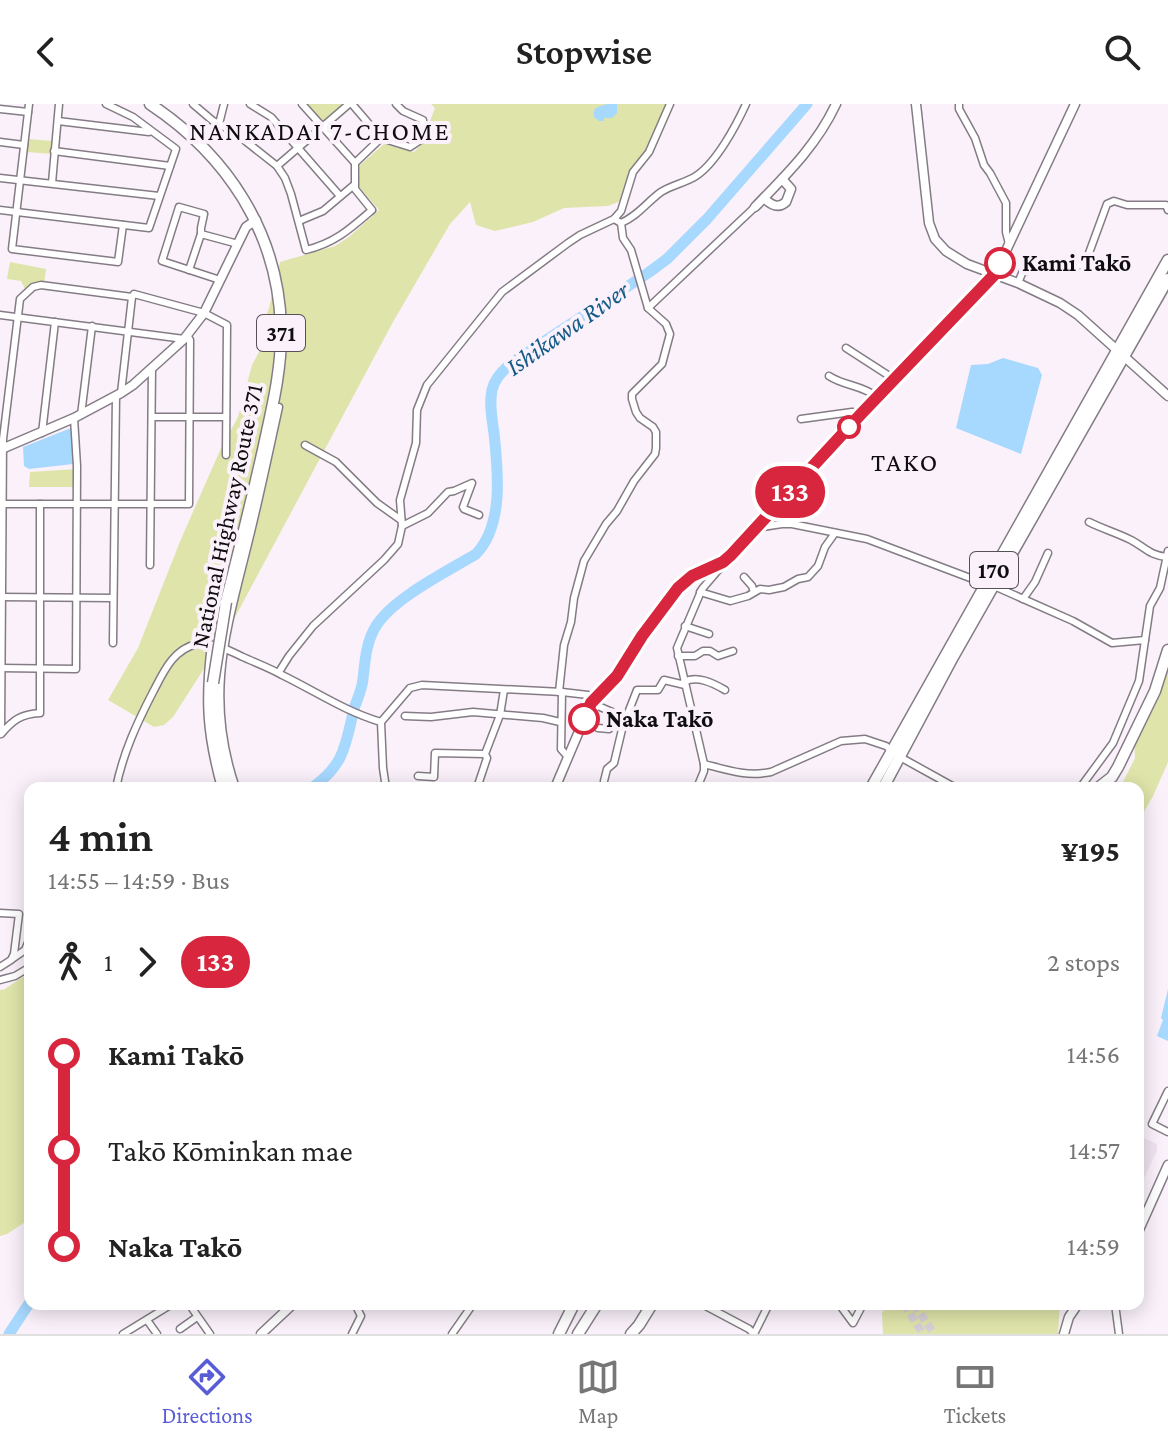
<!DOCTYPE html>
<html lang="en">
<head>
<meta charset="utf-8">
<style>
  body { margin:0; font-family:"Crimson Pro",serif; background:#f2f2f2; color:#222; height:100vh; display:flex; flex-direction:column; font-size:30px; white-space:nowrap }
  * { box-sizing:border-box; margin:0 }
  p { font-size:26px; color:#767676 }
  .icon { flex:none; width:44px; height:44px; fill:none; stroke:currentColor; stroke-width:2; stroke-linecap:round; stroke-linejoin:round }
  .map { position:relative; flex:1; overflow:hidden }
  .sheet { position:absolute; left:24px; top:678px; width:1120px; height:528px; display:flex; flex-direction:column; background:#fff; border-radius:16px; box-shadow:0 4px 20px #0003 }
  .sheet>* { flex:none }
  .badge { padding:0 16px; border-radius:26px; font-size:28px; line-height:52px }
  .map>.badge { position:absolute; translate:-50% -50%; box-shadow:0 0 0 4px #fff }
  .legs { display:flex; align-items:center; gap:12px; height:88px; padding:0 24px; font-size:26px }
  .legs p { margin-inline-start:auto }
  .summary { display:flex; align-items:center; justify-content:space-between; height:136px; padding:0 24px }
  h1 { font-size:44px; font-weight:600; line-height:60px }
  ul { padding:0 24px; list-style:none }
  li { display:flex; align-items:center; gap:28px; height:96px; font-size:30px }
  li i { display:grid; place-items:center; width:12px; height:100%; margin:0 10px; background:currentColor }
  li i::after { content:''; width:20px; height:20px; margin:-10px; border:6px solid; border-radius:50%; background:#fff }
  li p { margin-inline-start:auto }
  li:first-child i { background:linear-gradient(#0000 50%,currentColor 0) }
  li:last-child i { background:linear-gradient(currentColor 50%,#0000 0) }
  header { display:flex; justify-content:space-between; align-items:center; height:104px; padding:0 24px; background:#fff; font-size:36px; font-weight:600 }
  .tab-bar { display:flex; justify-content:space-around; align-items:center; height:112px; border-top:2px solid #e0e0e0; background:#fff; font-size:22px; color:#767676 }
  .tab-bar a { display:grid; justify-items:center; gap:4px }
  .tab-bar .active { color:#595dd5 }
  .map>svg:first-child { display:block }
  .built { fill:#f1e3f1 }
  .green { fill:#dfe5aa }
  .water { fill:#a7d8fe }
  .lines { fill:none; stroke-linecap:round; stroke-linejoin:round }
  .river { stroke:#a7d8fe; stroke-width:11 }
  .secondary-tunnel { stroke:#d7cfd7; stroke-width:8; stroke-dasharray:8 4; stroke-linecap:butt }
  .street-casing { stroke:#847c85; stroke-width:9 }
  .secondary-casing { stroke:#847c85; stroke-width:11 }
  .highway-casing { stroke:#847c85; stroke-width:13 }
  .street { stroke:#fff; stroke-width:6 }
  .secondary { stroke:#fff; stroke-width:8 }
  .highway { stroke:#fff; stroke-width:10 }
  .highway-bridge-casing { stroke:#847c85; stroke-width:13; stroke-linecap:butt }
  .highway-bridge { stroke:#fff; stroke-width:10 }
  .line-1-casing { stroke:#fff; stroke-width:18 }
  .line-1 { stroke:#d7263d; stroke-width:12 }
  .stop-1-dot { fill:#fff; stroke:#d7263d; stroke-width:4 }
  .labels { text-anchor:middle; stroke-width:8; stroke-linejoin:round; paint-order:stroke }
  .shield { fill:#faf1fa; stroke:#565156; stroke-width:2 }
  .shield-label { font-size:22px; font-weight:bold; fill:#100d10 }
  .stop-label { font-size:24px; font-weight:bold; fill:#100d10; stroke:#faf1fa; text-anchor:start }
  .street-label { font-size:24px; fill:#100d10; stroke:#faf1fa }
  .neighbourhood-label { font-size:26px; letter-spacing:2px; fill:#100d10; stroke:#faf1fa }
  .water-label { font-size:26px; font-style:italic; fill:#155b88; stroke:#faf1fa }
</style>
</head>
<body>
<header><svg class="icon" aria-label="back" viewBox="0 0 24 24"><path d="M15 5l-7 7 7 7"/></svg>Stopwise<svg class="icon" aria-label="search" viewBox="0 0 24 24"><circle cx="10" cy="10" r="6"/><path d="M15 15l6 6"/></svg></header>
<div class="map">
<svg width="1168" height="1230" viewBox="0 0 1168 1230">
  <rect width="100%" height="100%" fill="#faf1fa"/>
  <path class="built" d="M 1138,1031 L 1157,1040 L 1157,1047 L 1138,1087 Z"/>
  <g class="green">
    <path d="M 307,0 L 344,0 L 323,17 Z"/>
    <path d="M 431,0 L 667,0 L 646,47 L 621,97 L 608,102 L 564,104 L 533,118 L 495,127 L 476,121 L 470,98 L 450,120 L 393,218 L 225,532 L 173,613 L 164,621 L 154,623 L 108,596 L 138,544 L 181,435 L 222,342 L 238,313 L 252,261 L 259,248 L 260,228 L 269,204 L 280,158 L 335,142 L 349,133 L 379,106 L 359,83 L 360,61 L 384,40 L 414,48 L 428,34 L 430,17 L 435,4 Z"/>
    <path d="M 28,35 L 53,37 L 52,50 L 26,48 Z"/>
    <path d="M 10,158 L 46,165 L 44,180 L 26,187 L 21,177 L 7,175 Z"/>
    <path d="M 76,365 L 76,383 L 29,383 L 30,368 Z"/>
    <path d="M 1168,562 L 1168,658 L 1153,692 L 1138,718 L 1138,684 L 1120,684 L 1135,654 L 1134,636 L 1152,607 Z"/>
    <path d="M 30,868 L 30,1115 L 7,1130 L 0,1132 L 0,886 L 5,885 Z"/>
    <path d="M 887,1200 L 1060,1200 L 1058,1230 L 883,1230 L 882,1209 Z"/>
  </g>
  <g class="water">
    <path d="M 607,0 L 617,0 L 617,9 L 612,14 L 604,14 L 604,17 L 599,17 L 594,13 C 592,2 600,3 607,0 Z"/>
    <path d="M 1003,254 L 1038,264 L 1042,271 L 1021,350 L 956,324 L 971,261 L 988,260 Z"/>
    <path d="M 71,324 L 73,327 L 73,360 L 29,365 L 24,362 L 23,343 Z"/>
    <path d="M 1168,885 L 1168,937 L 1157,932 L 1163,916 L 1161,914 Z"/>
  </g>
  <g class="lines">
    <g class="river">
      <path d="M 312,684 C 345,660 345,642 354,605 C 357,595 362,586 363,575 C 365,557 366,538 376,522 C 393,494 448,467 476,450 C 504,421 498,367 494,329 C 492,315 489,300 492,286 C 495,274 502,268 510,260 L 648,169 L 667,155 L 707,115 L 807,0"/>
      <path d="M 9,1230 L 30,1198"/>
    </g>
    <g class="secondary-tunnel">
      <path d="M 904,1200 L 923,1230"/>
      <path d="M 914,1200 L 934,1230"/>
    </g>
    <defs>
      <g id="street">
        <path d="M 29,0 L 12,145 L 118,158 L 123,121"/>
        <path d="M 193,0 L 213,17 L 234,28 L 277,62 L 285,74 L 291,90 L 306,146 C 335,139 350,125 372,106 L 355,85 L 355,59 L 381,34"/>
        <path d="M 250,0 L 271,13 L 340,92"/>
        <path d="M 302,0 L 355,59"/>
        <path d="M 352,0 L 381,34 L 410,43 L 422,35 L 423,16 L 403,7 L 396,0"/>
        <path d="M 959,0 L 959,5 L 975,34 L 984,61 L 990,69 L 1006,99 L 1006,128 L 1009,140"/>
        <path d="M 0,5 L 28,8"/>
        <path d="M 58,17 L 149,28"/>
        <path d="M 219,20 L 224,0"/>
        <path d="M 0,38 L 24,41"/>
        <path d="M 54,47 L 170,62"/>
        <path d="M 277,62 L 349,0"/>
        <path d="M 0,74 L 159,92"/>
        <path d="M 52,79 L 59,0"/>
        <path d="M 0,106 L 149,124 L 176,45 L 133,13 L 106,0"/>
        <path d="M 299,117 L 323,107 L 354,81"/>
        <path d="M 621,119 C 638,112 647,98 661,88 C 672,81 685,79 696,72 C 716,59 736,22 746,0"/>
        <path d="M 189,166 L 201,130"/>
        <path d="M 220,176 L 162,157 L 179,103 L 204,110 L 201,124 L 201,130 L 238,140"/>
        <path d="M 1018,179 L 1023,167 L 1069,163 L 1085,160 L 1107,100 L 1114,97 L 1127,101 L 1166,101 L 1168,106"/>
        <path d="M 648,204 L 755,103"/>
        <path d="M 0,211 L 184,235"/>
        <path d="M 846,244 L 894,275"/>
        <path d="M 829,272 C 844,282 862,281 877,293"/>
        <path d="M 121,289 L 132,193 L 134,190 L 204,209 L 227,221 L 226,351"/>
        <path d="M 81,311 L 92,222"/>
        <path d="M 152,313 L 226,313"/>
        <path d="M 801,315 L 852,308 L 861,310"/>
        <path d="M 42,329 L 55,218"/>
        <path d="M 305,341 L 336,358 L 377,399 L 401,416"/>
        <path d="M 3,400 L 189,400 L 190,236 L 187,231"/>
        <path d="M 40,400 L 40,609 C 21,610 13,616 1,630 L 3,335 L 20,195 L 33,183 L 41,181 L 132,193"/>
        <path d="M 1089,418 C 1103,425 1117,429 1131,436 C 1146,444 1149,451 1167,453"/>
        <path d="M 402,422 L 428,409 L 448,388 L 454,387 L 472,379 L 463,403 L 464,405 L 479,411"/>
        <path d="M 756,424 L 782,420 L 792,420 L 867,435 L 986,480"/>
        <path d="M 150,461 L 152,263"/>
        <path d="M 744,473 L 752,482 L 754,488"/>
        <path d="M 994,482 L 1073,517 L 1112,539 L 1145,536"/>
        <path d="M 700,488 L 730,497 L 748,492 L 760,485 L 769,486 L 784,483 L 798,475 L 808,473 L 818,462 L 825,443 L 835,429"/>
        <path d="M 0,493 L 113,494"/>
        <path d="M 1023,495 L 1035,478 L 1048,449"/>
        <path d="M 685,522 L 709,530"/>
        <path d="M 113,539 L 116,292"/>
        <path d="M 211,541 C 204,596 206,630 221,684"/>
        <path d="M 678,552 L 695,552 L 703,547 L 710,547 L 718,552 L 733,547"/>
        <path d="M 0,564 L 76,565 L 77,362 L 74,314"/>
        <path d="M 279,568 L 289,552 L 313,522 L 384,456 L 398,440 L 402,422 L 400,396 L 416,339 L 417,306 L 427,281 L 502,188 L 568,139 L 580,131 L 614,115 L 621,107 L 633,68 L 649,48 L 670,0"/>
        <path d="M 684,578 C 697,571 713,579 725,586"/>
        <path d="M 559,588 L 564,541 L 571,518 L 574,494 L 584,457 L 606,420 L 617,407 L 634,377 L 655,350 L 656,344 L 656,328 L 653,323 L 640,314 L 636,308 L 632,295 L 632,290 L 662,260 L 670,230 L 666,220 L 648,204 L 631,146 L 623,134 L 621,119 L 614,115"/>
        <path d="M 562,588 L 561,645 L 568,653"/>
        <path d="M 591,599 L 626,614 L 637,586 L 658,586 L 664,576 L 685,581"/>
        <path d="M 405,612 L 431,613 L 473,608 L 543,614 L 560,618"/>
        <path d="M 598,624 L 609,625 L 614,609"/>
        <path d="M 704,660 C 727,666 747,673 771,668 L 841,637 L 865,635 L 886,642 L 900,653 L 956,684"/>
        <path d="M 418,672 L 434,673 L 435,649 L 485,650 L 500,611 L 504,586"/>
        <path d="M 604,677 L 607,665 L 614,659 L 625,613"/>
        <path d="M 116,684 C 123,649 137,619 153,588 C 163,569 173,545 197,540 C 212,537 230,547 243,553 C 256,559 270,564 282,571 C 315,587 346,608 381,618"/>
        <path d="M 236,684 C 204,591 227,526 249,436 C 260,392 269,348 279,303"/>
        <path d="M 386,684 L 383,664 L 381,618 L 410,584 L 422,581 L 562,588 L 588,591 L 595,594"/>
        <path d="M 477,684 L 487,654 L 485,650"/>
        <path d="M 697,684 L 704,667 L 704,660 L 677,544 L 702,485 L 720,464 L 723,458"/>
        <path d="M 1080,684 L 1113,639 L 1139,577 L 1150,502 L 1160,484 L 1168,447"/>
        <path d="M 0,809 L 19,810 L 14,850 L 11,856 L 0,863"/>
        <path d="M 12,855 L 25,846 L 30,834"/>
        <path d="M 0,876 L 15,872 L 30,863"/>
        <path d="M 1168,987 L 1152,1020 L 1168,1028"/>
        <path d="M 189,1200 L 210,1230"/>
        <path d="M 702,1200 L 749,1225 L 754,1230"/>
        <path d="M 839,1200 L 853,1219 L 863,1200"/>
        <path d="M 1115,1200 L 1119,1230"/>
        <path d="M 147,1216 L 157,1230"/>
        <path d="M 180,1225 L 197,1213"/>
        <path d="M 123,1230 L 172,1200"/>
        <path d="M 352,1230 L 361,1212 L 355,1200"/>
        <path d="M 452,1230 L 473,1200"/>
        <path d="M 754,1230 L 769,1200"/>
      </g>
      <g id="secondary">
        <path d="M 916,0 L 929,119 L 935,135 L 946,147 L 967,160 L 1018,179 L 1060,199 L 1078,211 L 1168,292"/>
        <path d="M 764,94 C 771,101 778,105 786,98 L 791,85 L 782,75"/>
        <path d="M 755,103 C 786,71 817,41 836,0"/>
        <path d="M 0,344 L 4,344 L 74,314 L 121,289 L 133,281 L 184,235 L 204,209 L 246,123 L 256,116"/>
        <path d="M 555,684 L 591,599 L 617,572 L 642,532 L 678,484 L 692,472 L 723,458 L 731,451 L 861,310 L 995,170 L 1075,0"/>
        <path d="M 1138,1128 L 1168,1061"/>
        <path d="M 261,1230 L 293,1200"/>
        <path d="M 1064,1230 L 1069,1213 L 1078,1200"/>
      </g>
      <g id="highway">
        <path d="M 150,0 C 227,51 278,128 281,223 C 282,260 274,296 266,332 C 254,388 240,443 226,498"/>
        <path d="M 213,579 C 212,616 217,649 229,684"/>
        <path d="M 871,684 L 1168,156"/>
        <path d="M 883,684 L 953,553 L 1168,175"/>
        <path d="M 1098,684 L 1112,673 L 1118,663 L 1155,587 L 1168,546"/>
        <path d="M 559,1230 L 574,1200"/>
        <path d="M 578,1230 L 597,1200"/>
        <path d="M 631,1230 L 639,1221 L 652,1200"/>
      </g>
    </defs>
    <use href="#street" class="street-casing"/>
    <use href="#secondary" class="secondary-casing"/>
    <use href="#highway" class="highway-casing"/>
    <use href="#street" class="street"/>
    <use href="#secondary" class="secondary"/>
    <use href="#highway" class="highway"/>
    <defs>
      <path id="highway-bridge" d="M 213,579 L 226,498"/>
    </defs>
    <use href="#highway-bridge" class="highway-bridge-casing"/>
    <use href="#highway-bridge" class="highway-bridge"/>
  </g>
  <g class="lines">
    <defs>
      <path id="line-1" d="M 584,615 L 591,599 L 617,572 L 642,532 L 678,484 L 692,472 L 723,458 L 731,451 L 861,310 L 995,170 L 1000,159"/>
    </defs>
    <use href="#line-1" class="line-1-casing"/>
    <use href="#line-1" class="line-1"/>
  </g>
  <g class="stop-1-dot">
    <circle cx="1000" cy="159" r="14"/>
    <circle cx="849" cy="323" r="10"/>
    <circle cx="584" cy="615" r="14"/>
  </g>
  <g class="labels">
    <g class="shield">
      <rect x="257" y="211" width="48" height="36" rx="6"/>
      <rect x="970" y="448" width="48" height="36" rx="6"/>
    </g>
    <g class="shield-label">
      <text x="281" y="237">371</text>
      <text x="994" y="474">170</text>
    </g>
    <g class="stop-label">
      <text x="1022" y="167">Kami Takō</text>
      <text x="606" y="623">Naka Takō</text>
    </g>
    <g class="street-label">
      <text transform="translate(227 412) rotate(-78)" y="8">National Highway Route 371</text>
    </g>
    <g class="neighbourhood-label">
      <text x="320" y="36">NANKADAI 7-CHOME</text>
      <text x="905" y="367">TAKO</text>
    </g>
    <g class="water-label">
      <text transform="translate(567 224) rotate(-35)" y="9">Ishikawa River</text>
    </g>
  </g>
</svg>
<b class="badge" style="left:790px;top:388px;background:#d7263d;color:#fff">133</b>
<section class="sheet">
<div class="summary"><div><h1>4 min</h1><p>14:55 – 14:59 · Bus</p></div><b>¥195</b></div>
<div class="legs"><svg class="icon" aria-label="walk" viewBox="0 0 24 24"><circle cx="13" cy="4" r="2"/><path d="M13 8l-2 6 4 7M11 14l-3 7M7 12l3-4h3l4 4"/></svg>1<svg class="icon" aria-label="forward" viewBox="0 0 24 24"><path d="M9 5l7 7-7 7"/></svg><b class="badge" style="background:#d7263d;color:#fff">133</b><p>2 stops</p></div>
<ul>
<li><i style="color:#d7263d"></i><b>Kami Takō</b><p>14:56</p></li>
<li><i style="color:#d7263d"></i><span>Takō Kōminkan mae</span><p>14:57</p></li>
<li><i style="color:#d7263d"></i><b>Naka Takō</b><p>14:59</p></li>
</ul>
</section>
</div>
<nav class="tab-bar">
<a class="active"><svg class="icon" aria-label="directions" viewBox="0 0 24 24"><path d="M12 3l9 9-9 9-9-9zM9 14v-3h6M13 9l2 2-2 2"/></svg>Directions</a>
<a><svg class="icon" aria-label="map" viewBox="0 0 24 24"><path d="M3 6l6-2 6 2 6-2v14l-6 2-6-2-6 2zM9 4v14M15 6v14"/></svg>Map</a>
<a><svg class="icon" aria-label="tickets" viewBox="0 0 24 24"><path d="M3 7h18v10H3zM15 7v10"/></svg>Tickets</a>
</nav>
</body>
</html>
